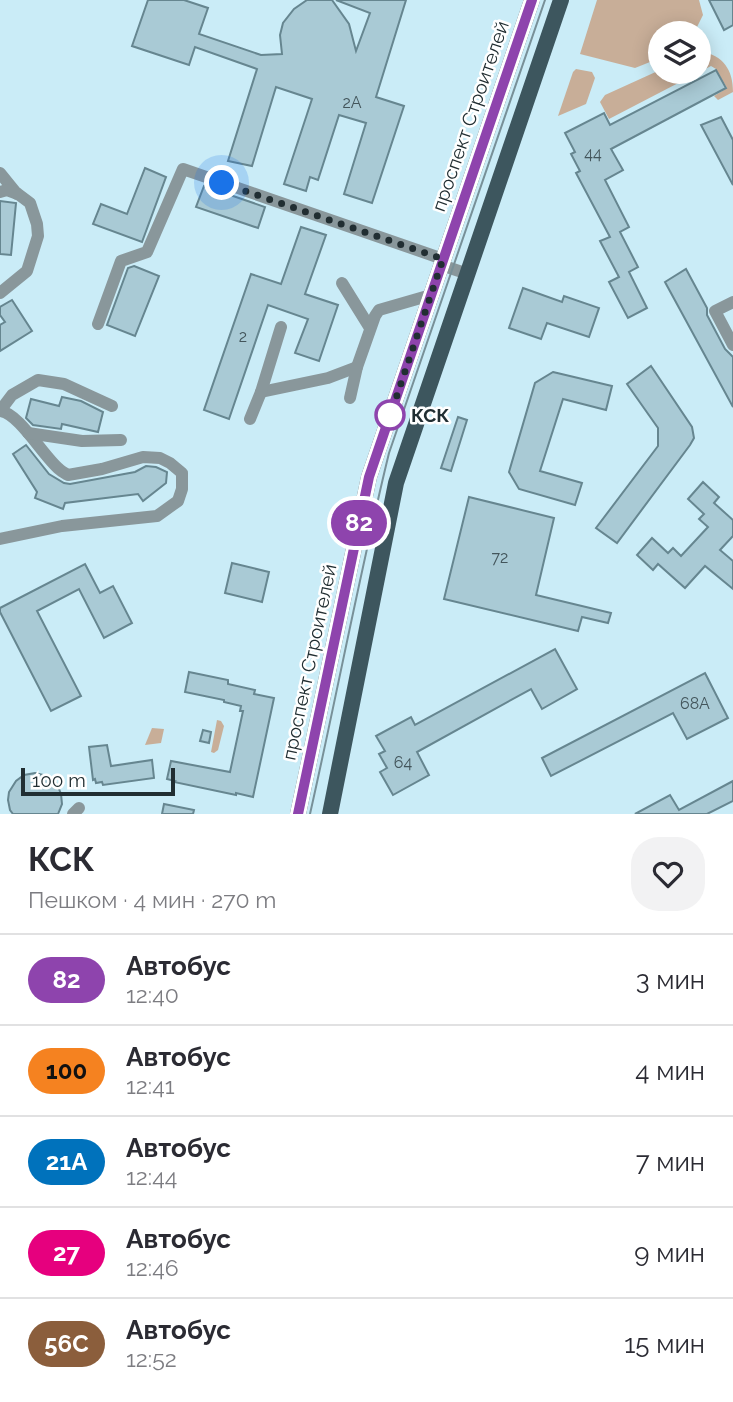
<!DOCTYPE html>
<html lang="ru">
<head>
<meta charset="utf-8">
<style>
  body { margin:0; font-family:Raleway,sans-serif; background:#f2f2f3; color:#2b2b33; height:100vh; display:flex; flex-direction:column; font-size:26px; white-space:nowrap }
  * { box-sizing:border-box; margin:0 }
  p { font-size:23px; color:#7c7c81 }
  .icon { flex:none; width:38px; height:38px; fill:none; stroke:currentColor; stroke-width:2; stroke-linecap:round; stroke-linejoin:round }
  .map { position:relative; height:814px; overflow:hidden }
  .drawer { display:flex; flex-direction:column; background:#fff; flex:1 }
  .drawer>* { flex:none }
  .badge { padding:0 14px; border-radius:23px; font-size:24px; line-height:46px }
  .fabs { position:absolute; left:648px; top:21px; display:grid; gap:14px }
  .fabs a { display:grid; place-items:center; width:63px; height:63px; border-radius:50%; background:#fff; box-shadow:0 4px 18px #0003; font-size:35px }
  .scale { position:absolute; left:21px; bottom:18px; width:154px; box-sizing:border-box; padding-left:7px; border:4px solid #212e32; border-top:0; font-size:19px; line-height:24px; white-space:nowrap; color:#212e32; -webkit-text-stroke:5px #fff; paint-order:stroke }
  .you { position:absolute; width:35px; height:35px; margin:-18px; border:5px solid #fff; border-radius:50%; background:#1a73e8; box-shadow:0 0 0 10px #1a73e833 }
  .map>.badge { position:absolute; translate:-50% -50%; box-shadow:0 0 0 4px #fff }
  .round { display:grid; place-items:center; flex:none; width:74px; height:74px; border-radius:28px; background:#f2f2f3 }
  .summary { display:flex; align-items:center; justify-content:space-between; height:119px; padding:0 28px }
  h1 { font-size:33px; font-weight:700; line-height:52px }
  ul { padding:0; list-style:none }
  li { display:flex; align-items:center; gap:21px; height:91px; padding:0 28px; border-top:2px solid #e1e1e2 }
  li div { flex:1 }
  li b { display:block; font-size:26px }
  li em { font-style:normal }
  li .badge { min-width:77px; font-weight:700; text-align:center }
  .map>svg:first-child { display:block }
  .green { fill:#c8ae98 }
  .building { fill:#a9cad5; stroke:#668690; stroke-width:2 }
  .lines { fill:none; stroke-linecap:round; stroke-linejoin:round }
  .minor { stroke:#89979b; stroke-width:12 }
  .major { stroke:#3d565e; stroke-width:16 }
  .tram { stroke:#789098; stroke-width:2 }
  .line-casing { stroke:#fff; stroke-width:16 }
  .line { stroke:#8e44ad; stroke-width:10 }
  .walk { stroke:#212e32; stroke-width:7; stroke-dasharray:0 12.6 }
  .stop-dot { fill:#fff; stroke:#8e44ad; stroke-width:3.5 }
  .labels { text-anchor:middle; stroke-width:5; stroke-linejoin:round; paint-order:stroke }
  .number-label { font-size:16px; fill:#43555b }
  .street-label { font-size:19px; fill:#212e32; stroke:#fff }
  .stop-label { font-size:19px; font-weight:bold; fill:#212e32; stroke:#fff; text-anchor:start }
</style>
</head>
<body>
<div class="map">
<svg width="733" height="814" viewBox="0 0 733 814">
  <rect width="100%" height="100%" fill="#caecf7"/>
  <g class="green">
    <path d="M 597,0 L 699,0 L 703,15 L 694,33 L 660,33 L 660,58 L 635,68 L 580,54 Z"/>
    <path d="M 701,51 C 723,56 733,69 733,92 L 718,100 L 714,96 L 727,88 L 716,69 L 711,66 L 609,119 L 600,102 L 605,95 L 660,70 L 660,72 L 698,72 L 698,53 Z"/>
    <path d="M 576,69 L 592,72 L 595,78 L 586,104 L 558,116 L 573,72 Z"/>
    <path d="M 217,720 L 221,721 L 224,726 L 218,750 L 214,753 L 211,752 Z"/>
    <path d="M 152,728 L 164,729 L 161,743 L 145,745 Z"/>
  </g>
  <g class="building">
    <path d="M 148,0 L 184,0 L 208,8 L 199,34 L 261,55 L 282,54 L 280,35 L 283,23 L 294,9 L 307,0 L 332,0 L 349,24 L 356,51 L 370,13 L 336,0 L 406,0 L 376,97 L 404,106 L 372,203 L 344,194 L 366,123 L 339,115 L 318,180 L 310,177 L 306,191 L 284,184 L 312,99 L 276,87 L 252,166 L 228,161 L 257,69 L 195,47 L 189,65 L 132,46 Z"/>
    <path d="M 709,0 L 733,0 L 733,25 L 724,30 Z"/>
    <path d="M 716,70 L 726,88 L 611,149 L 623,170 L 605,180 L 629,227 L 620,232 L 638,267 L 629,272 L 647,308 L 628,318 L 609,282 L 619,277 L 600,241 L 610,237 L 576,173 L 580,171 L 571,154 L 575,152 L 565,133 L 604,113 L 610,125 Z"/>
    <path d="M 721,117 L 733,140 L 733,185 L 701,125 Z"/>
    <path d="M 145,168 L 166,177 L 142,242 L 93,224 L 101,204 L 127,214 Z"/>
    <path d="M 204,186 L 265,207 L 258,228 L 196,207 Z"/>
    <path d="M 0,201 L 16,203 L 11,255 L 0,254 Z"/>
    <path d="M 301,227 L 326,235 L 305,294 L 338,305 L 319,361 L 295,353 L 308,319 L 268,305 L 229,419 L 204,410 L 251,274 L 281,284 Z"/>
    <path d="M 134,266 L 159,276 L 135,336 L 107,325 L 128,268 Z"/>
    <path d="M 686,269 L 707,308 L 707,315 L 725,349 L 733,357 L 733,407 L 665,282 Z"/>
    <path d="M 523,288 L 562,302 L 564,296 L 599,308 L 589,337 L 547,323 L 541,339 L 509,328 Z"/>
    <path d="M 12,300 L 32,331 L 0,351 L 0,325 L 5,322 L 0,315 L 0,307 Z"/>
    <path d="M 651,366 L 692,427 L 694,438 L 690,445 L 617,543 L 596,528 L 658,446 L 658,428 L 627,384 Z"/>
    <path d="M 553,372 L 612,386 L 606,410 L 563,399 L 540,471 L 582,483 L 575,505 L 519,489 L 509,472 L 535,383 Z"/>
    <path d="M 62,397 L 81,401 L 103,412 L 98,432 L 62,424 L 61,429 L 33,425 L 26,418 L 31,399 L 59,406 Z"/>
    <path d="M 458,417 L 467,420 L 451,471 L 441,468 Z"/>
    <path d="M 26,445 L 49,474 L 64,483 L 70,484 L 135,472 L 146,466 L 156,467 L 167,472 L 166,483 L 143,501 L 138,494 L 65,503 L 63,509 L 35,498 L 37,492 L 13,454 Z"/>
    <path d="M 703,482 L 719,497 L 714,503 L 733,520 L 733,536 L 720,550 L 733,561 L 733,589 L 705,566 L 685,588 L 658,564 L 653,570 L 637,555 L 652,538 L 668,553 L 673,548 L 681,556 L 708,527 L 699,519 L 704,514 L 688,499 Z"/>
    <path d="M 469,497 L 554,518 L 536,595 L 611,613 L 608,623 L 582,617 L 578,631 L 444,599 Z"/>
    <path d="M 232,563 L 269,572 L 262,602 L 225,593 Z"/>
    <path d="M 85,564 L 100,593 L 113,586 L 132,623 L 104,638 L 79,589 L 37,611 L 81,696 L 51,711 L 0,612 L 0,608 Z"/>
    <path d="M 555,649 L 577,689 L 542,709 L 531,689 L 417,752 L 429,775 L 393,795 L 380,772 L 387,768 L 379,754 L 385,751 L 376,736 L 411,717 L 415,725 Z"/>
    <path d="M 189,672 L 228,680 L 228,684 L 255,690 L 254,694 L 274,698 L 253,797 L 236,793 L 236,795 L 174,782 L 175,781 L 167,779 L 171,761 L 230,772 L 243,711 L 240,711 L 241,706 L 224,702 L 224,700 L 185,692 Z"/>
    <path d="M 705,673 L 728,718 L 687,739 L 673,713 L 551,776 L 542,758 Z"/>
    <path d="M 203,730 L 211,732 L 209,743 L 200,741 Z"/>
    <path d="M 107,745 L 111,766 L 152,760 L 154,778 L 103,785 L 102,782 L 96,783 L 95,779 L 93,780 L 89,747 Z"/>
    <path d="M 35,773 L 47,776 L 57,784 L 61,794 L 62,804 L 58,814 L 13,814 L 10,810 L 8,800 L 9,792 L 16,781 L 24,775 Z"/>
    <path d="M 733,781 L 733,801 L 707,814 L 635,814 L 670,795 L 679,810 Z"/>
    <path d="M 164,804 L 194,810 L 193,814 L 162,814 Z"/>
  </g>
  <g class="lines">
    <g class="minor">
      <path d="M 0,173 L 17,194"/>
      <path d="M 0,192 L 7,190 L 18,194 L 30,203 L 37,224 L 38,236 L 27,271 L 0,293"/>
      <path d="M 441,265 L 468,274"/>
      <path d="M 342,283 L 370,328"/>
      <path d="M 733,302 L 715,311 L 733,345"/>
      <path d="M 98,324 L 121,261 L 147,252 L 183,169 L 443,259"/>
      <path d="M 261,392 L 328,378 L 357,367"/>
      <path d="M 350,398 L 357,367 L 375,316 L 379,310 L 431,295"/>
      <path d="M 0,411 C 19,413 43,456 59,469 C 62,472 65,473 68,475 L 102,469 L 143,457 L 160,458 L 170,463 L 182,473 L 182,489 L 178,501 L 157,516 L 62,526 L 0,539"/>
      <path d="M 0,411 L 12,395 L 38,380 L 64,384 L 112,406"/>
      <path d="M 250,419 L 261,392 L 281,327"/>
      <path d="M 28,433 L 82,441 L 121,440"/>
      <path d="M 73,814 L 79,808"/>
    </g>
    <g class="major">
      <path d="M 298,814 L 369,477 L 532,0"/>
      <path d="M 330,814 L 396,483 L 561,0"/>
    </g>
    <path class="tram" d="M 310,814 C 337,694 360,572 389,453 L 545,0"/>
  </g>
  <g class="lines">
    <defs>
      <path id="line" d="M 298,814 L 369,477 L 532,0"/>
    </defs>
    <use href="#line" class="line-casing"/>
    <use href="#line" class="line"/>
    <path class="walk" d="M 222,183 L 443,259 L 388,422 L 390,415"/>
  </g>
  <circle class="stop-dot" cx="390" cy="415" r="14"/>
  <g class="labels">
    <g class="number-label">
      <text x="352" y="108">2А</text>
      <text x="593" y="159">44</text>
      <text x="243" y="342">2</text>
      <text x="500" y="563">72</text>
      <text x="695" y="709">68А</text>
      <text x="403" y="768">64</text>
    </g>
    <g class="street-label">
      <text transform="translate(470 116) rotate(-71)" y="7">проспект Строителей</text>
      <text transform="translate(309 662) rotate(-78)" y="7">проспект Строителей</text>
    </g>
    <g class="stop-label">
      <text x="411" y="422">КСК</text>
    </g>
  </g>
</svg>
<div class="fabs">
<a><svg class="icon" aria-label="layers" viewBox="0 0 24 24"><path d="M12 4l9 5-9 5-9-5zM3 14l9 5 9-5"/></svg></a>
</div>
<div class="scale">100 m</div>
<div class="you" style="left:222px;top:183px"></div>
<b class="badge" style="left:359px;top:523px;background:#8e44ad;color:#fff">82</b>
</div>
<section class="drawer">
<div class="summary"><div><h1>КСК</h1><p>Пешком · 4 мин · 270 m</p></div><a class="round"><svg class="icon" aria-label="heart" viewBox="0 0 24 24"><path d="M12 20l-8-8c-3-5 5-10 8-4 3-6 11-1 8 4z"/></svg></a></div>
<ul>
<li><span class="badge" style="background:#8e44ad;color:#fff">82</span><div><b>Автобус</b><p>12:40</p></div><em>3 мин</em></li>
<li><span class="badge" style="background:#f58220;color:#111">100</span><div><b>Автобус</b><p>12:41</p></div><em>4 мин</em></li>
<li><span class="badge" style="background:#0072bc;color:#fff">21А</span><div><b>Автобус</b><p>12:44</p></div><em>7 мин</em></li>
<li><span class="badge" style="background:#e6007e;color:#fff">27</span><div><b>Автобус</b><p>12:46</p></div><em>9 мин</em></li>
<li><span class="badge" style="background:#8b5e3c;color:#fff">56С</span><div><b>Автобус</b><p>12:52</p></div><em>15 мин</em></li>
</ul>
</section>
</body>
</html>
